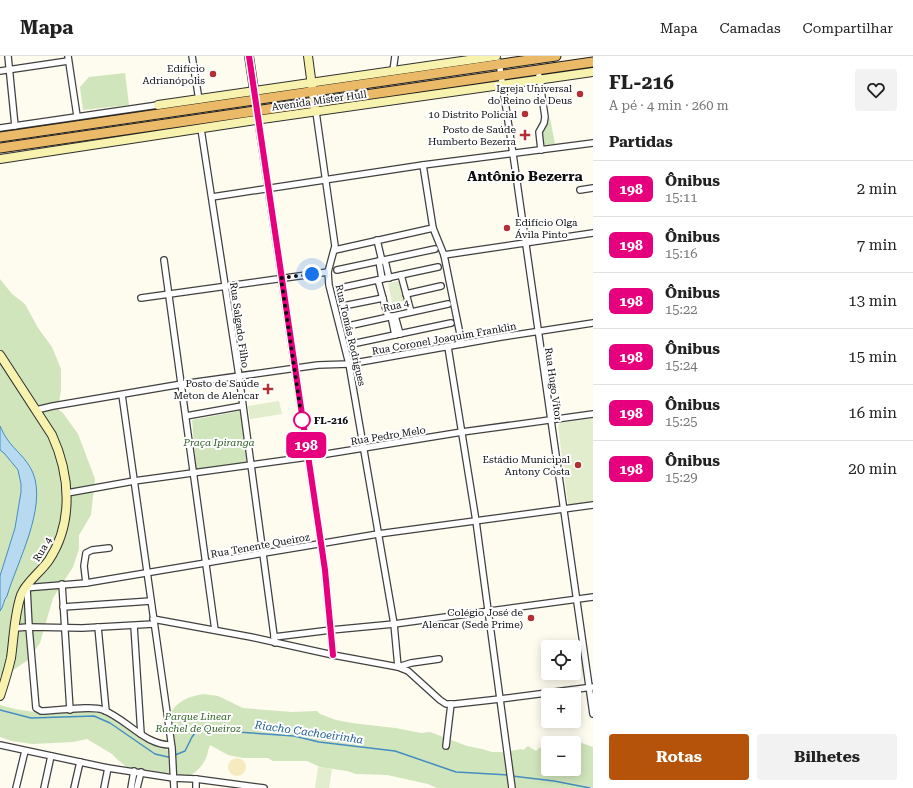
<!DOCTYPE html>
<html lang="pt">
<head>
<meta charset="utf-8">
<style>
  body { margin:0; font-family:"Roboto Serif",serif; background:#f2f2f2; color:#222; height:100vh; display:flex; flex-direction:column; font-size:15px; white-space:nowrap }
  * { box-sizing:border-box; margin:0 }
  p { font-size:13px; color:#767676 }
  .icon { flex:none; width:22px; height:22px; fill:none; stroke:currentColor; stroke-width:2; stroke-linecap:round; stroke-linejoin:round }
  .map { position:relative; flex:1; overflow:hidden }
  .drawer { display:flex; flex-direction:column; background:#fff; width:320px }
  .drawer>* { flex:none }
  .badge { padding:0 8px; border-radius:6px; font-size:14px; line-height:26px }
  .tools { position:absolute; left:541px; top:584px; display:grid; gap:8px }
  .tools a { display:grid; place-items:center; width:40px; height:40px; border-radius:4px; background:#fff; box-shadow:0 2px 10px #0003; font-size:20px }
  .you { position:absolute; width:20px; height:20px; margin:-10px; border:3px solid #fff; border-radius:50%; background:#1a73e8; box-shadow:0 0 0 6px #1a73e833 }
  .map>.badge { position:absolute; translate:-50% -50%; box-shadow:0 0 0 2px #fff }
  h2 { padding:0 16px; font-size:15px; line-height:36px }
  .round { display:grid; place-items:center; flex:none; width:42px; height:42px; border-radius:4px; background:#f2f2f2 }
  .headline { display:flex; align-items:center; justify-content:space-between; height:68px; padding:0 16px }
  h1 { font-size:19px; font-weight:700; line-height:30px }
  .button { display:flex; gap:8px; margin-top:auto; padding:8px 16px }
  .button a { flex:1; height:46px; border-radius:4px; background:#b45309; color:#fff; font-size:16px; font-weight:700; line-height:46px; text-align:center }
  .button a+a { background:#f2f2f2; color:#222 }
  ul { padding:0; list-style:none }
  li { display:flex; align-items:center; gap:12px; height:56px; padding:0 16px; border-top:1px solid #e0e0e0 }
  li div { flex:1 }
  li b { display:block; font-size:15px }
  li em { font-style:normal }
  li .badge { min-width:44px; font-weight:700; text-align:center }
  header { display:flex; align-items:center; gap:24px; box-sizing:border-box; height:56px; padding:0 20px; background:#fff; border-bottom:1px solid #e0e0e0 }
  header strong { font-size:19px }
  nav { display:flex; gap:22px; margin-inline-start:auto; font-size:14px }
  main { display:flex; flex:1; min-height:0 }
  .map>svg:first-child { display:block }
  .green { fill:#d0e5bb }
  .sand { fill:#f6ebbf }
  .pitch { fill:#e1edcc }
  .water { fill:#b7daf1; stroke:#448dc2 }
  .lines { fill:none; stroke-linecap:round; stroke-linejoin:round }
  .stream { stroke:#448dc2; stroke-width:1.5 }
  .minor-casing { stroke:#404040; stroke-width:8 }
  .secondary-casing { stroke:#2f2f2f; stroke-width:10 }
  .trunk-casing { stroke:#1e1e1e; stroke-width:11 }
  .minor { stroke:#fff; stroke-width:5.5 }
  .secondary { stroke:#f8f2af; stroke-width:8 }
  .trunk { stroke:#eaba68; stroke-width:9 }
  .line-casing { stroke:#fff; stroke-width:9 }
  .line { stroke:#e6007e; stroke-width:6 }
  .walk { stroke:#0d0d0d; stroke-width:4; stroke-dasharray:0 7.2 }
  .poi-dot { fill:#b23034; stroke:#fff; stroke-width:1.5 }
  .stop-dot { fill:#fff; stroke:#e6007e; stroke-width:2 }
  .labels { text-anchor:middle; stroke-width:4; stroke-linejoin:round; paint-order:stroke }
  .poi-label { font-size:10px; fill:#0d0d0d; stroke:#fff; text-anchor:end }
  .street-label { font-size:10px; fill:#0d0d0d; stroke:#fff }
  .stop-label { font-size:10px; font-weight:bold; fill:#0d0d0d; stroke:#fff; text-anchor:start }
  .park-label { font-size:10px; font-style:italic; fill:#2e6023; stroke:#fff }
  .water-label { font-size:11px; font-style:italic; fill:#216095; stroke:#fff }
  .district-label { font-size:14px; font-weight:bold; fill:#0d0d0d; stroke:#fff }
</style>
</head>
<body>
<header>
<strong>Mapa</strong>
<nav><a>Mapa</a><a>Camadas</a><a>Compartilhar</a></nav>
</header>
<main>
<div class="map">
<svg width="593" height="732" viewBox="0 0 593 732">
  <rect width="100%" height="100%" fill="#fefbef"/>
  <g class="green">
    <path d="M 125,17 L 129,49 L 83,54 L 80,31 L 89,21 Z"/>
    <path d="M 550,62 L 555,88 L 543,89 C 542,77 542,71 550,62 Z"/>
    <path d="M 0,223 L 12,238 L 25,248 L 38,272 L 52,291 L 61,313 L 61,334 L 58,353 L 63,357 L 78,378 L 95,423 L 91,459 L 79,479 L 79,493 L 73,511 L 53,542 L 40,587 L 28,604 L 9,617 L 0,620 Z"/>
    <path d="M 240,355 L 241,357 L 247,407 L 199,415 L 196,413 L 192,364 Z"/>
    <path d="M 204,638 L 218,640 L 243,652 L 292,656 L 317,655 L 320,658 L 336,664 L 352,667 L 395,672 L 421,677 L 430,676 L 467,690 L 482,693 L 492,696 L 505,696 L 521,693 L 523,694 L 528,690 L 536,695 L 539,692 L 548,691 L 548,713 L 574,713 L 574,687 L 564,687 L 573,685 L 573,687 L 579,686 L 593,691 L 593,732 L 437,732 L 428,728 L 387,719 L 356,718 L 347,715 L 320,711 L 307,705 L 273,705 L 268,702 L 243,702 L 228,699 L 210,689 C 208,693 208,698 206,702 C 201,714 189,723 176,723 L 169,659 C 177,645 189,640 204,638 Z"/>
    <path d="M 0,649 C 17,654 33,657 52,656 C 67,656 83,652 98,655 C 104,656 109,661 114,664 C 133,676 146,689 168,694 L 169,717 L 127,711 L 119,705 L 112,698 L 87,683 L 73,686 L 32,688 L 12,685 L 0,681 Z"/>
  </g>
  <circle class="sand" cx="237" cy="711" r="9"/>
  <g class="pitch">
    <path d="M 399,225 L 404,245 L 392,247 L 388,227 Z"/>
    <path d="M 279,345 L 282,358 L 250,363 L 248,350 Z"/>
    <path d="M 593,362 L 593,447 L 572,450 L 568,448 L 558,370 L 560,367 Z"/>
    <path d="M 318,711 L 332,713 L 329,732 L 315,732 Z"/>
  </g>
  <path class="water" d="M 0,370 C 2,374 4,379 7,383 C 16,396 26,401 33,417 C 47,452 17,506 7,540 C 3,545 4,550 0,555 L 0,520 L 15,472 L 21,436 L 21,428 L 18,414 L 4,397 L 0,394 Z"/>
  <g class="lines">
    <g class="stream">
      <path d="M 0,654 L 31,662 L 94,660 L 110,667 L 155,698 L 168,701 L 171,700"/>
      <path d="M 175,699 L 185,695 L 192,681 L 198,673 L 211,672 L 237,676 L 294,680 L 319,686 L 395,695 L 456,716 L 509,719"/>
      <path d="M 512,720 L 554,725 L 590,732"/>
    </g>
    <defs>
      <g id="minor">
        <path d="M 8,0 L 15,70"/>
        <path d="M 68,0 L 77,60"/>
        <path d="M 192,0 L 199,44"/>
        <path d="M 499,6 L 513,98 L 593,658"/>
        <path d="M 0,15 L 68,5"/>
        <path d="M 393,15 L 395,0"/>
        <path d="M 539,20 L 545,61 L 544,67 L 539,76 L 541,94"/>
        <path d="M 316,56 L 335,190 L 328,216 L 329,229 L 349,308 L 394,568 L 398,611 L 411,607 L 439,603"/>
        <path d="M 258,64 L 325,514 L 333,599"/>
        <path d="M 0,72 L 158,49"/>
        <path d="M 201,73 L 239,320 L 275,587"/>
        <path d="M 423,109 L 433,172 L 444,199 L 462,288"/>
        <path d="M 580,134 L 593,132"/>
        <path d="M 212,141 L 423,109 L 593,87"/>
        <path d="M 377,184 L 382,205"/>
        <path d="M 335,194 L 433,172"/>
        <path d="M 444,199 L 593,177"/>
        <path d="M 164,204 L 215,574"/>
        <path d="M 385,204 L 389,222"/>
        <path d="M 379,205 L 382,223"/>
        <path d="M 337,214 L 435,193"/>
        <path d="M 401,219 L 411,256"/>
        <path d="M 378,224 L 388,261"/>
        <path d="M 340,232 L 438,211"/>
        <path d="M 406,238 L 441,230"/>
        <path d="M 141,242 L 328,216"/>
        <path d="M 343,250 L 383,242"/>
        <path d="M 391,260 L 395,279"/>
        <path d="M 395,260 L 400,278"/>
        <path d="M 348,270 L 448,248"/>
        <path d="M 352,288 L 451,267"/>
        <path d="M 448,291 L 476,465 L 512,732"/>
        <path d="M 122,339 L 172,692 L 174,732"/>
        <path d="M 36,354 L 53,350 L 182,328 L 318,309 L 349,308 L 501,281 L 593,267"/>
        <path d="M 186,360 L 242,350"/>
        <path d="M 67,437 L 134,425 L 308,401 L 462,376 L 593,358"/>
        <path d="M 86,527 L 84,510 L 86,497 L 92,494 L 109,492"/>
        <path d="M 62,528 L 70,654"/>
        <path d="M 24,532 L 86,527 L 378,478 L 593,449"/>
        <path d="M 27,532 L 29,571 L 36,652 L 41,655 C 55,655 93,649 103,654 C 127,663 144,689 171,689"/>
        <path d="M 63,551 L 151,545"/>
        <path d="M 153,563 L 251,581 L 333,599 L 398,611 L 408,615 L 440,644 L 446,648 L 455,648 L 500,643 L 593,631"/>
        <path d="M 134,570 L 141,678"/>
        <path d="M 98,571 L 106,655"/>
        <path d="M 14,572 L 29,571 L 82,572 L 154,568"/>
        <path d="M 274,581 L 331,574 L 394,568 L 593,541"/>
        <path d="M 0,689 L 108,712 L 173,722 L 196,723 L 264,732"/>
        <path d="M 446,690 L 451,648"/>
        <path d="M 196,723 L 196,732"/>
        <path d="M 16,732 L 25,695"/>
        <path d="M 44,732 L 51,700"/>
        <path d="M 74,732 L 80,706"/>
        <path d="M 104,732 L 108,712"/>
        <path d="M 131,732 L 134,715"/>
        <path d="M 137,732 L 141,716"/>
      </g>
      <g id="secondary">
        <path d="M 249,0 L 258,61"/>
        <path d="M 308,0 L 315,53"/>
        <path d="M 158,49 L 496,0"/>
        <path d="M 0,103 L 249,65 L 593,16"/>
        <path d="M 0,299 L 52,379 C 70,418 74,466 49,504 C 41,516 26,526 21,539 C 14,560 14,581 11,602 C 8,615 4,628 0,640"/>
      </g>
      <g id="trunk">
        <path d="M 0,81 L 556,0"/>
        <path d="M 0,92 L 593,6"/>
      </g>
    </defs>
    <use href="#minor" class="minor-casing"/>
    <use href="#secondary" class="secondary-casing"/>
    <use href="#trunk" class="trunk-casing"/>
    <use href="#minor" class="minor"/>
    <use href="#secondary" class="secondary"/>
    <use href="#trunk" class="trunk"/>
  </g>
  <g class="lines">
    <defs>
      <path id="line" d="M 249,0 L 325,514 L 333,599"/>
    </defs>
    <use href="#line" class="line-casing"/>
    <use href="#line" class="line"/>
    <path class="walk" d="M 302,364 L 303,371 L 281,222 L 312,218"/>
  </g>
  <g class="poi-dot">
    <circle cx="213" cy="18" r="4"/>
    <circle cx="580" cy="38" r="4"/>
    <circle cx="525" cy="58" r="4"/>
    <path d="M523 73h4v4h4v4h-4v4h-4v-4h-4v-4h4z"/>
    <circle cx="507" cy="172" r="4"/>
    <path d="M266 327h4v4h4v4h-4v4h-4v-4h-4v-4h4z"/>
    <circle cx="578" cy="409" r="4"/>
    <circle cx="531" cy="562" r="4"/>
  </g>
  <circle class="stop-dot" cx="302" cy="364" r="8"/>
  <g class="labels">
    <g class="poi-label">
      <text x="205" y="16">Edifício<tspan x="205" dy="12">Adrianópolis</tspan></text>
      <text x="572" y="36">Igreja Universal<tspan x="572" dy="12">do Reino de Deus</tspan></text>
      <text x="517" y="62">10 Distrito Policial</text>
      <text x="516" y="77">Posto de Saúde<tspan x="516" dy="12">Humberto Bezerra</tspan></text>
      <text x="515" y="170" text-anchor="start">Edifício Olga<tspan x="515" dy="12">Ávila Pinto</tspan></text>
      <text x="259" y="331">Posto de Saúde<tspan x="259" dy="12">Meton de Alencar</tspan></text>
      <text x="570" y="407">Estádio Municipal<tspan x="570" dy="12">Antony Costa</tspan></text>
      <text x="523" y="560">Colégio José de<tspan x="523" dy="12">Alencar (Sede Prime)</tspan></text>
    </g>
    <g class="street-label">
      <text transform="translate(319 44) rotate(-8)" y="4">Avenida Mister Hull</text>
      <text transform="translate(396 249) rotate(-12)" y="4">Rua 4</text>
      <text transform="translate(240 269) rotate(82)" y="4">Rua Salgado Filho</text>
      <text transform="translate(351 279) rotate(77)" y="4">Rua Tomás Rodrigues</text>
      <text transform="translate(444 282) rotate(-10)" y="4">Rua Coronel Joaquim Franklin</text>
      <text transform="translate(554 328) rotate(82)" y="4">Rua Hugo Vítor</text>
      <text transform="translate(388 379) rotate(-9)" y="4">Rua Pedro Melo</text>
      <text transform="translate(260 489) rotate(-10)" y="4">Rua Tenente Queiroz</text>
      <text transform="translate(42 493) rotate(-59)" y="4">Rua 4</text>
    </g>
    <g class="stop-label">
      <text x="314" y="368">FL-216</text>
    </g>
    <g class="park-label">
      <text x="219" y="390">Praça Ipiranga</text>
      <text x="198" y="664">Parque Linear<tspan x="198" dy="12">Rachel de Queiroz</tspan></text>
    </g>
    <g class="water-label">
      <text transform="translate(309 676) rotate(8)" y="4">Riacho Cachoeirinha</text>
    </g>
    <g class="district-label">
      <text x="525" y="125">Antônio Bezerra</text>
    </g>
  </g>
</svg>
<div class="tools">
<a><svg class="icon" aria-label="locate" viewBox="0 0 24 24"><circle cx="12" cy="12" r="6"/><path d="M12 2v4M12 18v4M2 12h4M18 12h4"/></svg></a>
<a>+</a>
<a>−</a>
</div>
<div class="you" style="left:312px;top:218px"></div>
<b class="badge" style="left:306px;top:389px;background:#e6007e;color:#fff">198</b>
</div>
<section class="drawer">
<div class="headline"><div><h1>FL-216</h1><p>A pé · 4 min · 260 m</p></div><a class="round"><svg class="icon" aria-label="heart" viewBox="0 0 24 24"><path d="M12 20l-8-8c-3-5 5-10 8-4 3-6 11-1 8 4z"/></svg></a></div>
<h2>Partidas</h2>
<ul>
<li><span class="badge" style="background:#e6007e;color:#fff">198</span><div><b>Ônibus</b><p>15:11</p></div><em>2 min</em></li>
<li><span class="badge" style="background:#e6007e;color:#fff">198</span><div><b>Ônibus</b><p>15:16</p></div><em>7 min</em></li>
<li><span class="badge" style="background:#e6007e;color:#fff">198</span><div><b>Ônibus</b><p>15:22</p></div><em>13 min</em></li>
<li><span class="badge" style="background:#e6007e;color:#fff">198</span><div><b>Ônibus</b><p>15:24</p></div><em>15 min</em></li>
<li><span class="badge" style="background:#e6007e;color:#fff">198</span><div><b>Ônibus</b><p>15:25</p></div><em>16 min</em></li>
<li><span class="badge" style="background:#e6007e;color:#fff">198</span><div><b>Ônibus</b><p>15:29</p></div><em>20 min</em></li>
</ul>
<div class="button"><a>Rotas</a><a>Bilhetes</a></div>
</section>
</main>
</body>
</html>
